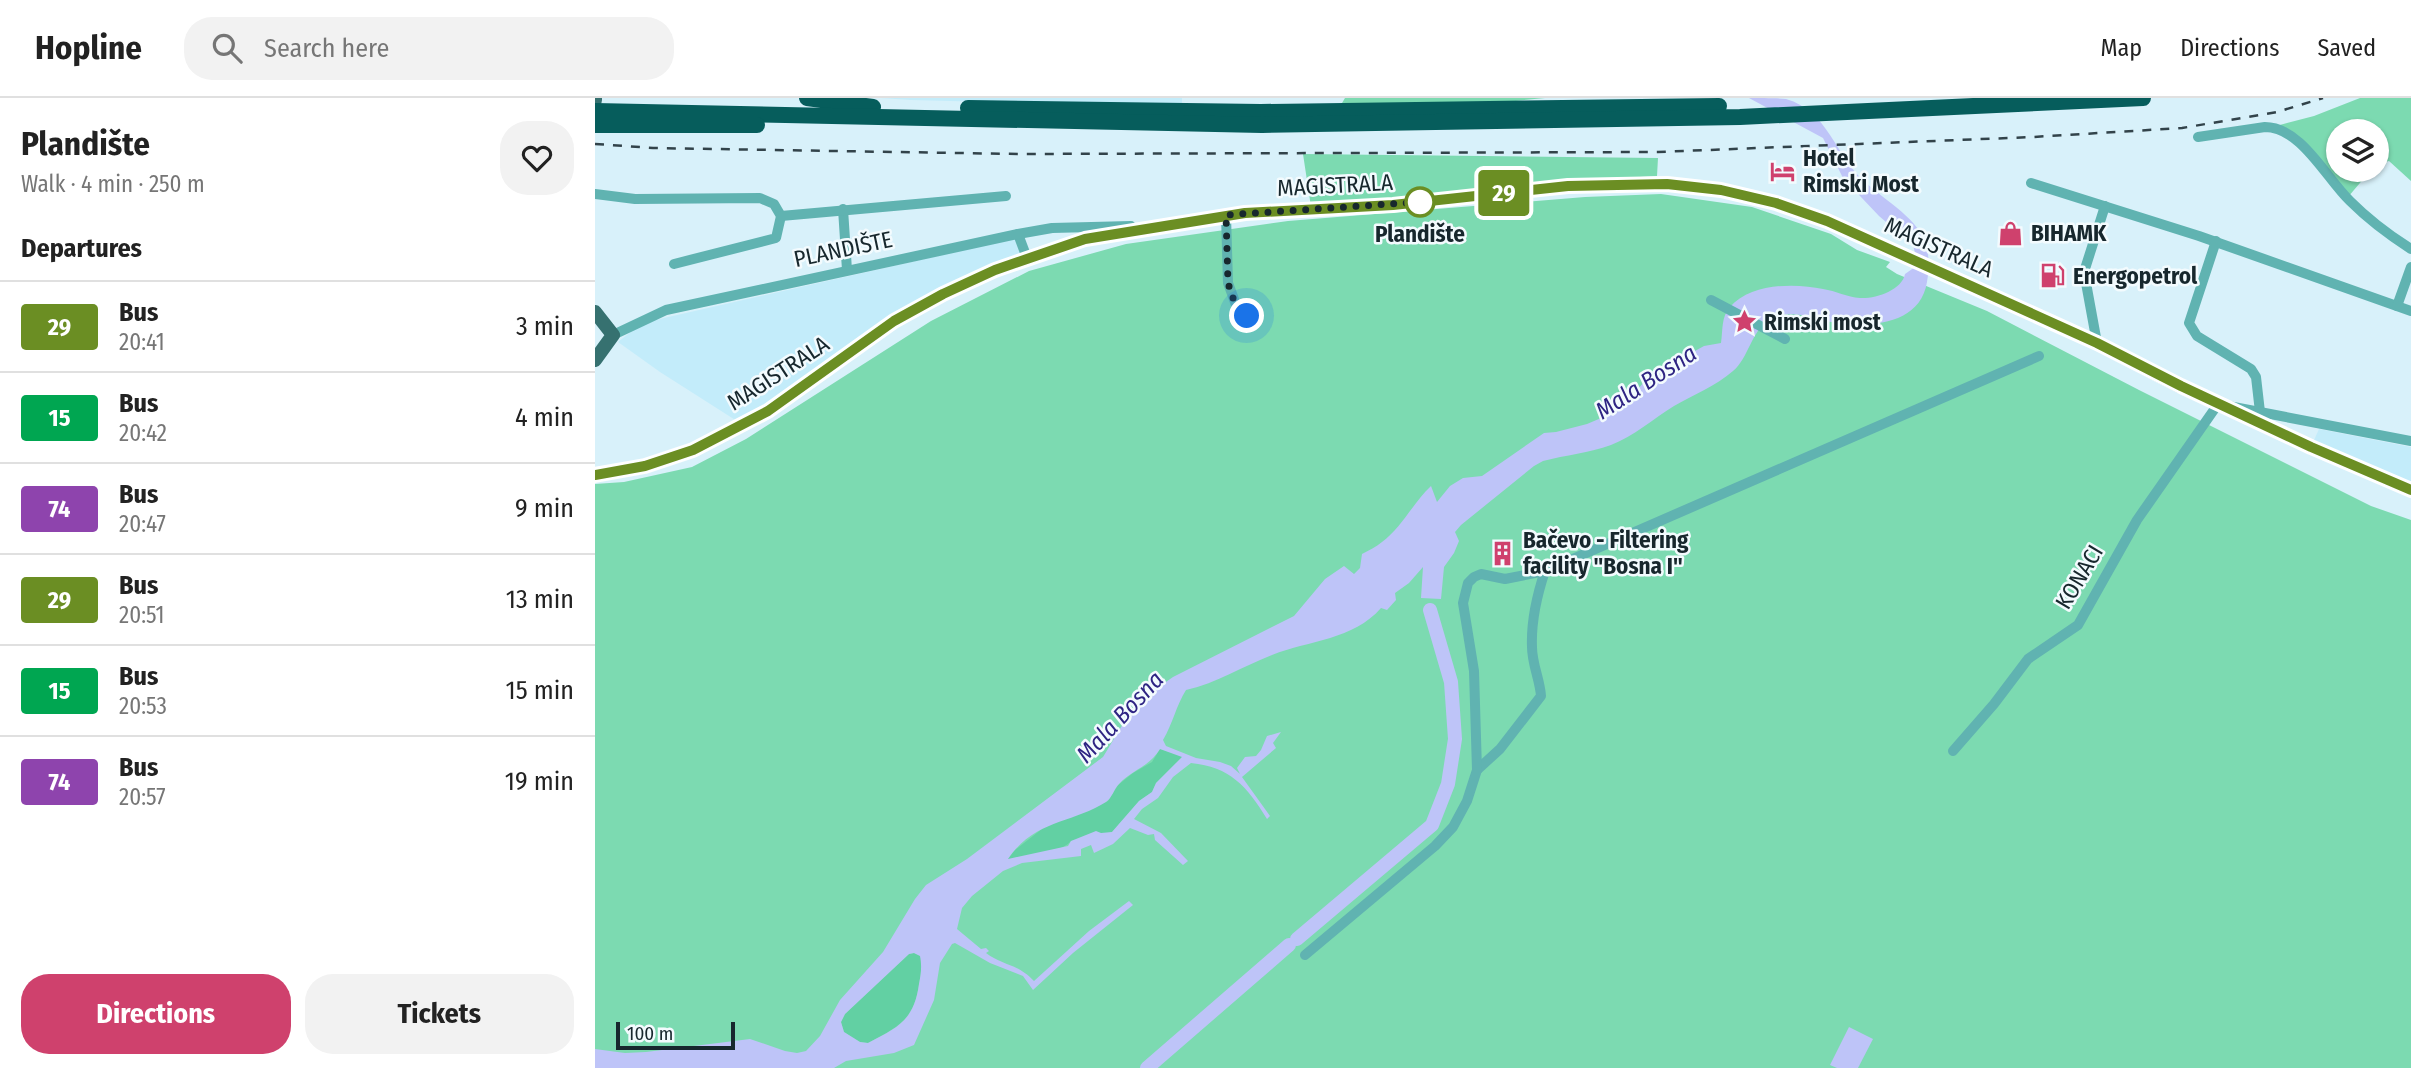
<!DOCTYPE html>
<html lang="en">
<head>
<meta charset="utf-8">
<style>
  body { margin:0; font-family:"Fira Sans Condensed",sans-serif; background:#f2f2f2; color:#222; height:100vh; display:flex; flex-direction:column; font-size:26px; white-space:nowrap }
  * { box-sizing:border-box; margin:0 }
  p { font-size:23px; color:#767676 }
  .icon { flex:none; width:38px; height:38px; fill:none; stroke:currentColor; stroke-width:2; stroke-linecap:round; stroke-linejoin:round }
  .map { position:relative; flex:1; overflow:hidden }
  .details { display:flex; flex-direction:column; background:#fff; width:595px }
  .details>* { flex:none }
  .badge { padding:0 14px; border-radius:5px; font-size:24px; line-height:46px }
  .controls { position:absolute; left:1731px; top:21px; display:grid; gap:14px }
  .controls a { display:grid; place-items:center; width:63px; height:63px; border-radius:50%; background:#fff; box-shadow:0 2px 5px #0004; font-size:35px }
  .scale { position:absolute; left:21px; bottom:18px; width:119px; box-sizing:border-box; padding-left:7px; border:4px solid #17272d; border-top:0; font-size:19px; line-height:24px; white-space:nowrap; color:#17272d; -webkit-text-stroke:5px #f3fbfe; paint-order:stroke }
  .you { position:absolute; width:35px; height:35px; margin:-18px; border:5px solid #fff; border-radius:50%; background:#1a73e8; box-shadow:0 0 0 10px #1a73e833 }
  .map>.badge { position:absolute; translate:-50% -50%; box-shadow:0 0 0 4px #fff }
  h2 { padding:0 21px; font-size:26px; line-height:63px }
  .round { display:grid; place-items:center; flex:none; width:74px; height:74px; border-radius:28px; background:#f2f2f2 }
  .summary { display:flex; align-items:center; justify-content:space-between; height:119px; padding:0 21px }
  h1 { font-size:33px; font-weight:700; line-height:52px }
  .action { display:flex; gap:14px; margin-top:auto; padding:14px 21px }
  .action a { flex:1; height:80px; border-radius:28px; background:#cf416d; color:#fff; font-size:28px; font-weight:700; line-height:80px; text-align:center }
  .action a+a { background:#f2f2f2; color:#222 }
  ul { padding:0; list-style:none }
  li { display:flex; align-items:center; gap:21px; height:91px; padding:0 21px; border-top:2px solid #e0e0e0 }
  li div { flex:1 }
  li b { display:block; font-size:26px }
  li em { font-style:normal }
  li .badge { min-width:77px; font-weight:700; text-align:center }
  header { display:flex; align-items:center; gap:42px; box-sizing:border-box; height:98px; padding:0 35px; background:#fff; border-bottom:2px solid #e0e0e0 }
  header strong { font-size:33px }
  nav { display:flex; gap:38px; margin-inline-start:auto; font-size:24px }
  .search { width:490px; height:63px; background:#f2f2f2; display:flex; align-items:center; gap:18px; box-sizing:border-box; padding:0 24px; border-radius:28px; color:#767676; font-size:26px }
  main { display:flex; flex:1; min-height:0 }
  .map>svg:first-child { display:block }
  .built { fill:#c3ecfa }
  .green { fill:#7cdab1 }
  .forest { fill:#62d0a3 }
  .water { fill:#bec4f8; fill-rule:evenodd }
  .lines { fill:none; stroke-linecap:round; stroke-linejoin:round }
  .river { stroke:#bec4f8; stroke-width:14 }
  .minor { stroke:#60b3b1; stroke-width:10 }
  .major { stroke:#367170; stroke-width:14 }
  .highway { stroke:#065d5c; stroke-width:16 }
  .rail { stroke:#32434a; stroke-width:2.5; stroke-dasharray:9 9; stroke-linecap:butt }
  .line-casing { stroke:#fff; stroke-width:16 }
  .line { stroke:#6b8e23; stroke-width:10 }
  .walk { stroke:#17272d; stroke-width:7; stroke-dasharray:0 12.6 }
  .stop-dot { fill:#fff; stroke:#6b8e23; stroke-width:3.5 }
  .labels { text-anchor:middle; stroke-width:5; stroke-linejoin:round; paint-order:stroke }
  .poi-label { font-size:23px; font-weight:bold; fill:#17272d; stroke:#f3fbfe; text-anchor:start }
  .street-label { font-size:23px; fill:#17272d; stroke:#f3fbfe }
  .stop-label { font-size:23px; font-weight:bold; fill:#17272d; stroke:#f3fbfe }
  .water-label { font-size:24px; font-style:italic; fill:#2e2483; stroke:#f3fbfe }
</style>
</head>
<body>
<header>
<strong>Hopline</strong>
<div class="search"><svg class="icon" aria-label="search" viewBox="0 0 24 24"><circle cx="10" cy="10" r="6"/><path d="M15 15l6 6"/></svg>Search here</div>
<nav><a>Map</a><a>Directions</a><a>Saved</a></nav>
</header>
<main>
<section class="details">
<div class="summary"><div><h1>Plandište</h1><p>Walk · 4 min · 250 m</p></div><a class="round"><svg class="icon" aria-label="heart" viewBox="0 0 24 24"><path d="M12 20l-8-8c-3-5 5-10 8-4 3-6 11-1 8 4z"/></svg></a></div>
<h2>Departures</h2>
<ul>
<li><span class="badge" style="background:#6b8e23;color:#fff">29</span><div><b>Bus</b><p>20:41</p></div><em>3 min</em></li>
<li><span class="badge" style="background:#00a651;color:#fff">15</span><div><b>Bus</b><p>20:42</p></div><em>4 min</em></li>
<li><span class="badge" style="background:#8e44ad;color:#fff">74</span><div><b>Bus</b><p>20:47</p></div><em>9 min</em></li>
<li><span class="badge" style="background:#6b8e23;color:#fff">29</span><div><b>Bus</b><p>20:51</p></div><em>13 min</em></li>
<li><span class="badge" style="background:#00a651;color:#fff">15</span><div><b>Bus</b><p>20:53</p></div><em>15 min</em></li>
<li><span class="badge" style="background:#8e44ad;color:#fff">74</span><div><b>Bus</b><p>20:57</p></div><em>19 min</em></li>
</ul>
<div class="action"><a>Directions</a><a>Tickets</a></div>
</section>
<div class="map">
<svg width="1816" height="970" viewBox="0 0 1816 970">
  <rect width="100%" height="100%" fill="#d8f1fa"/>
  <g class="built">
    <path d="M 286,0 L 587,0 L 587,9 L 316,2 Z"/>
    <path d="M 422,140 L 434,164 L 299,223 L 145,325 L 65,274 L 23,244 L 47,225 Z"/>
    <path d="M 1724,331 L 1816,349 L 1816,392 L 1716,349 Z"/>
  </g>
  <g class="green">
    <path d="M 750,0 L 950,0 L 869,8 L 747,5 Z"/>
    <path d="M 1765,0 L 1816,0 L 1816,83 L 1794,63 L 1782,66 L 1782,33 L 1743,33 L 1743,72 L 1776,72 L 1753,99 L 1681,28 L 1719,18 Z"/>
    <path d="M 708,56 L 1063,60 L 1062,78 L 961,84 L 716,109 Z"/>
    <path d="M 1066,96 L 1157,109 L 1236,136 L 1262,152 L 1295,164 L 1291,169 L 1302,176 L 1392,213 L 1544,292 L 1776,408 L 1816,422 L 1816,970 L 0,970 L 0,386 L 29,384 L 97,369 L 151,341 L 336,223 L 434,173 L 531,146 L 693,123 L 990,99 Z"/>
  </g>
  <g class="forest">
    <path d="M 565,651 L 588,658 L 561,685 L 557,694 L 544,703 L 517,734 L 476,743 C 467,755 428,757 412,762 L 420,752 L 452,727 L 513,703 L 523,687 L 538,675 L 557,664 Z"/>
    <path d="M 319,855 L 326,858 C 327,868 326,876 324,886 C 319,922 303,929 273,945 L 265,944 L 249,934 L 246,924 L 250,916 L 314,856 Z"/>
  </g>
  <g class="water">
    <path d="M 1154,0 C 1165,0 1181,0 1191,1 C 1233,13 1240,57 1269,83 C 1305,116 1342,127 1332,184 C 1325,228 1272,230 1236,224 C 1214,220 1196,210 1175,222 C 1156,232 1154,260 1138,273 C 1121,288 1098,297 1079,308 C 1058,321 1039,338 1016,347 C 994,355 971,357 948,363 L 939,368 L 866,427 L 860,434 L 864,443 L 859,455 L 849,469 L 846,501 L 826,500 L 828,469 L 814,485 L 800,495 L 801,502 L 792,512 L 786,510 C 758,542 715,542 677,557 C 648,568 622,585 591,592 C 581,608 578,625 568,642 L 571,648 L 601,660 L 625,664 L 636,668 L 645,676 L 642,670 L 650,659 L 661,658 L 666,652 L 672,638 L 686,634 L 678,645 L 681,650 L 647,679 L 675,718 L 672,721 C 652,688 635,669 596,665 L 578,679 L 563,700 L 547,711 L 539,721 L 566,735 L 593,763 L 588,767 L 560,742 L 559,736 L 553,737 L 535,730 L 518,746 L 499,755 L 496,747 L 486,751 L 486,758 L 427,765 L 408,773 L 377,798 L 367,810 L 362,831 L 386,851 L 391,850 L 394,853 L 391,855 C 408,868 422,865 439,883 L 494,833 L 534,803 L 538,807 L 478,855 L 438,892 L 428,878 L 395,865 L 360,845 L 357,846 L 345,865 L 339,902 L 319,947 L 299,955 L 251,963 L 239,970 L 0,970 L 0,951 L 30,955 L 51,954 L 155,941 L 190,953 L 202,955 L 211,953 L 225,938 L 245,902 L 288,854 L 320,801 L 331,787 L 372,761 L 508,659 L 534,616 L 551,598 L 578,579 L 699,518 L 730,481 L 749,468 L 759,476 L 765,470 L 767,456 C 774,452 781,449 787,444 C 807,429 818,405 836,388 L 842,404 L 855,388 L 868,380 L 887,378 L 949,335 L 961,334 L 992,326 L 1025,312 L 1049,284 L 1069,270 L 1109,248 L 1126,245 C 1128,232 1126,219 1135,209 C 1156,185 1200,185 1228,191 C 1241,193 1252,199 1265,200 C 1281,201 1307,192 1310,176 L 1320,169 L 1321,159 L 1318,147 L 1284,118 L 1248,80 L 1228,40 ZM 565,651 L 587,659 L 561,685 L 557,694 L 544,703 L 517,734 L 506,735 L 501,733 L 476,743 L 473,748 L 413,761 C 439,722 478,725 511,704 C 517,700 519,691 524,686 C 538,671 553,670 565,651 ZM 319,855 L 325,858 C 327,868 326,876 324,886 C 319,922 304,929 273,945 L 265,944 L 249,934 L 246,924 L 250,916 L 314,856 Z"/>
    <path d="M 1254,929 L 1278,941 L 1263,970 L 1242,970 L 1235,967 Z"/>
  </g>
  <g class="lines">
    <g class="river">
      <path d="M 702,841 L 837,727 L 853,686 L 860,641 L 856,584 L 835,512"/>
      <path d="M 552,970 L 694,847"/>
    </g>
    <g class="minor">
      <path d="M 1603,39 L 1670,29 C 1706,29 1731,80 1755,103 C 1774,122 1794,137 1816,151"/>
      <path d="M 1436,85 L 1604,138 L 1816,213"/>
      <path d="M 0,96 L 40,101 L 165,100 L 179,106 L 186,118 L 181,140 L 79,166"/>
      <path d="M 248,111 L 252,172"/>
      <path d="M 631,117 L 633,185 L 644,215 L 652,218"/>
      <path d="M 186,118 L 411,98"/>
      <path d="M 423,136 L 432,160"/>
      <path d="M 1621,143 L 1594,225 L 1602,238 L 1656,271 L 1661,279 L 1665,314"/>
      <path d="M 1116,202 L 1190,241"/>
      <path d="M 1802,208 L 1816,169"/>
      <path d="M 18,237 L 71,212 L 423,136 L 457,130 L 536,128"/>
      <path d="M 1502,245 L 1489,174 L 1510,108"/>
      <path d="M 1358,653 L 1399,606 L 1433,561 L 1483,527 L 1542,422 L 1623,306 L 1816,343"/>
      <path d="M 882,672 L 905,651 L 946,598 C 945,582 937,566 937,549 C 936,524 942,497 950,473"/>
      <path d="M 710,857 L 840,748 L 858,729 L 872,703 L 882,672 L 879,573 L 868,505 L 873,485 L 879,479 L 886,476 L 910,481 L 950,473 L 1444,258"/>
    </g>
    <g class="major">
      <path d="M 0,2 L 0,0"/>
      <path d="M 0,214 L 18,237 L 0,262"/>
      <path d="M 0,377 L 50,368 L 98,352 L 173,313 L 299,223 L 348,196 L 400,172 L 490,141 L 650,115 L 798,107 L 973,88 L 1072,86 L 1127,92 L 1181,105 L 1232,123 L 1502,245 L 1585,288 L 1716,349 L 1816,392"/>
    </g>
    <g class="highway">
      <path d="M 212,0 L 278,9"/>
      <path d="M 373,10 L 666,14 L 1124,8"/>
      <path d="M 0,13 L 667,27 L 1145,19 L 1548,0"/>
      <path d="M 0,27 L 162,27"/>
    </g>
    <path class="rail" d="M 0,46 L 58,50 L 423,56 L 1063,54 L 1438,39 L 1587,30 L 1682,14 L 1728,0"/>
  </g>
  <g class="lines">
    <defs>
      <path id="line" d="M 0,377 L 50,368 L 98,352 L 173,313 L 299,223 L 348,196 L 400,172 L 490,141 L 650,115 L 798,107 L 973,88 L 1072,86 L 1126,92 L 1181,105 L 1232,123 L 1502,245 L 1586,288 L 1716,349 L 1816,392"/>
    </defs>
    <use href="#line" class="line-casing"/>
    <use href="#line" class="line"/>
    <path class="walk" d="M 652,218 L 643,215 L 633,185 L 631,117 L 825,104"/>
  </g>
  <defs>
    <symbol id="hotel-bare" viewBox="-9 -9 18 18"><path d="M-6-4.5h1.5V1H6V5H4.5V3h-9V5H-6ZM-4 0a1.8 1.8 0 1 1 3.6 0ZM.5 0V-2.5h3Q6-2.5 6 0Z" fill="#cf416d" stroke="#f3fbfe" stroke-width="2.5" paint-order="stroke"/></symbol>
    <symbol id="shop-bare" viewBox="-9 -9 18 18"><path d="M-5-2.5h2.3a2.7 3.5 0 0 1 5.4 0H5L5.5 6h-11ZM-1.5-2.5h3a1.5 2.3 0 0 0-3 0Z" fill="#cf416d" stroke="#f3fbfe" stroke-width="2.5" paint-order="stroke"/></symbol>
    <symbol id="fuel-bare" viewBox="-9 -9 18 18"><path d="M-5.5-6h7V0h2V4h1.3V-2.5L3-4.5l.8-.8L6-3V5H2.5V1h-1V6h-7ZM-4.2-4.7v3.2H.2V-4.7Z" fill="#cf416d" stroke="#f3fbfe" stroke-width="2.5" paint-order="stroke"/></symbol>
    <symbol id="sight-bare" viewBox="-9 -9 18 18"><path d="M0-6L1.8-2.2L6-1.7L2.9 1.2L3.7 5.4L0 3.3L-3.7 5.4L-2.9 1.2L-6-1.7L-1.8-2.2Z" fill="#cf416d" stroke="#f3fbfe" stroke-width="2.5" paint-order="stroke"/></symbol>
    <symbol id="building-bare" viewBox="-9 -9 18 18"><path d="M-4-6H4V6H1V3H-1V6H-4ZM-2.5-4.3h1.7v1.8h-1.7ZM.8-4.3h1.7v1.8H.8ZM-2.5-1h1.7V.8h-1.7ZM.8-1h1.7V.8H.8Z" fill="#cf416d" stroke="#f3fbfe" stroke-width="2.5" paint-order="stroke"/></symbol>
  </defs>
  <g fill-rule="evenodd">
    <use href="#hotel-bare" x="1170" y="56" width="35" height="35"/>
    <use href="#shop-bare" x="1398" y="118" width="35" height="35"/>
    <use href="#fuel-bare" x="1440" y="160" width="35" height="35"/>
    <use href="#sight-bare" x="1132" y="206" width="35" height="35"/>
    <use href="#building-bare" x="890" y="438" width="35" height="35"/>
  </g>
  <circle class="stop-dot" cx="825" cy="104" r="14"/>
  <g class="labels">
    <g class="poi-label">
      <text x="1208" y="68">Hotel<tspan x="1208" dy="26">Rimski Most</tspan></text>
      <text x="1436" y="143">BIHAMK</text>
      <text x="1478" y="186">Energopetrol</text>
      <text x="1169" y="232">Rimski most</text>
      <text x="928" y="450">Bačevo - Filtering<tspan x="928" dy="26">facility "Bosna I"</tspan></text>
    </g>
    <g class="street-label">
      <text transform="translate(740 87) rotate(-3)" y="8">MAGISTRALA</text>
      <text transform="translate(1344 149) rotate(24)" y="8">MAGISTRALA</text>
      <text transform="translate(248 151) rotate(-12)" y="8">PLANDIŠTE</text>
      <text transform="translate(183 275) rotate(-33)" y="8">MAGISTRALA</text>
      <text transform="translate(1484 479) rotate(-59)" y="8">KONACI</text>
    </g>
    <g class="stop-label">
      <text x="825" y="144">Plandište</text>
    </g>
    <g class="water-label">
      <text transform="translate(1051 284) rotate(-33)" y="8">Mala Bosna</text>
      <text transform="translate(525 619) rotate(-47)" y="8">Mala Bosna</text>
    </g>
  </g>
</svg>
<div class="controls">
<a><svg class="icon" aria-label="layers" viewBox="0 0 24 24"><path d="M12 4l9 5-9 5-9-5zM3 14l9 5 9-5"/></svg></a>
</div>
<div class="scale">100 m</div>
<div class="you" style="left:652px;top:218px"></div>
<b class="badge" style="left:909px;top:95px;background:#6b8e23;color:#fff">29</b>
</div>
</main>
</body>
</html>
